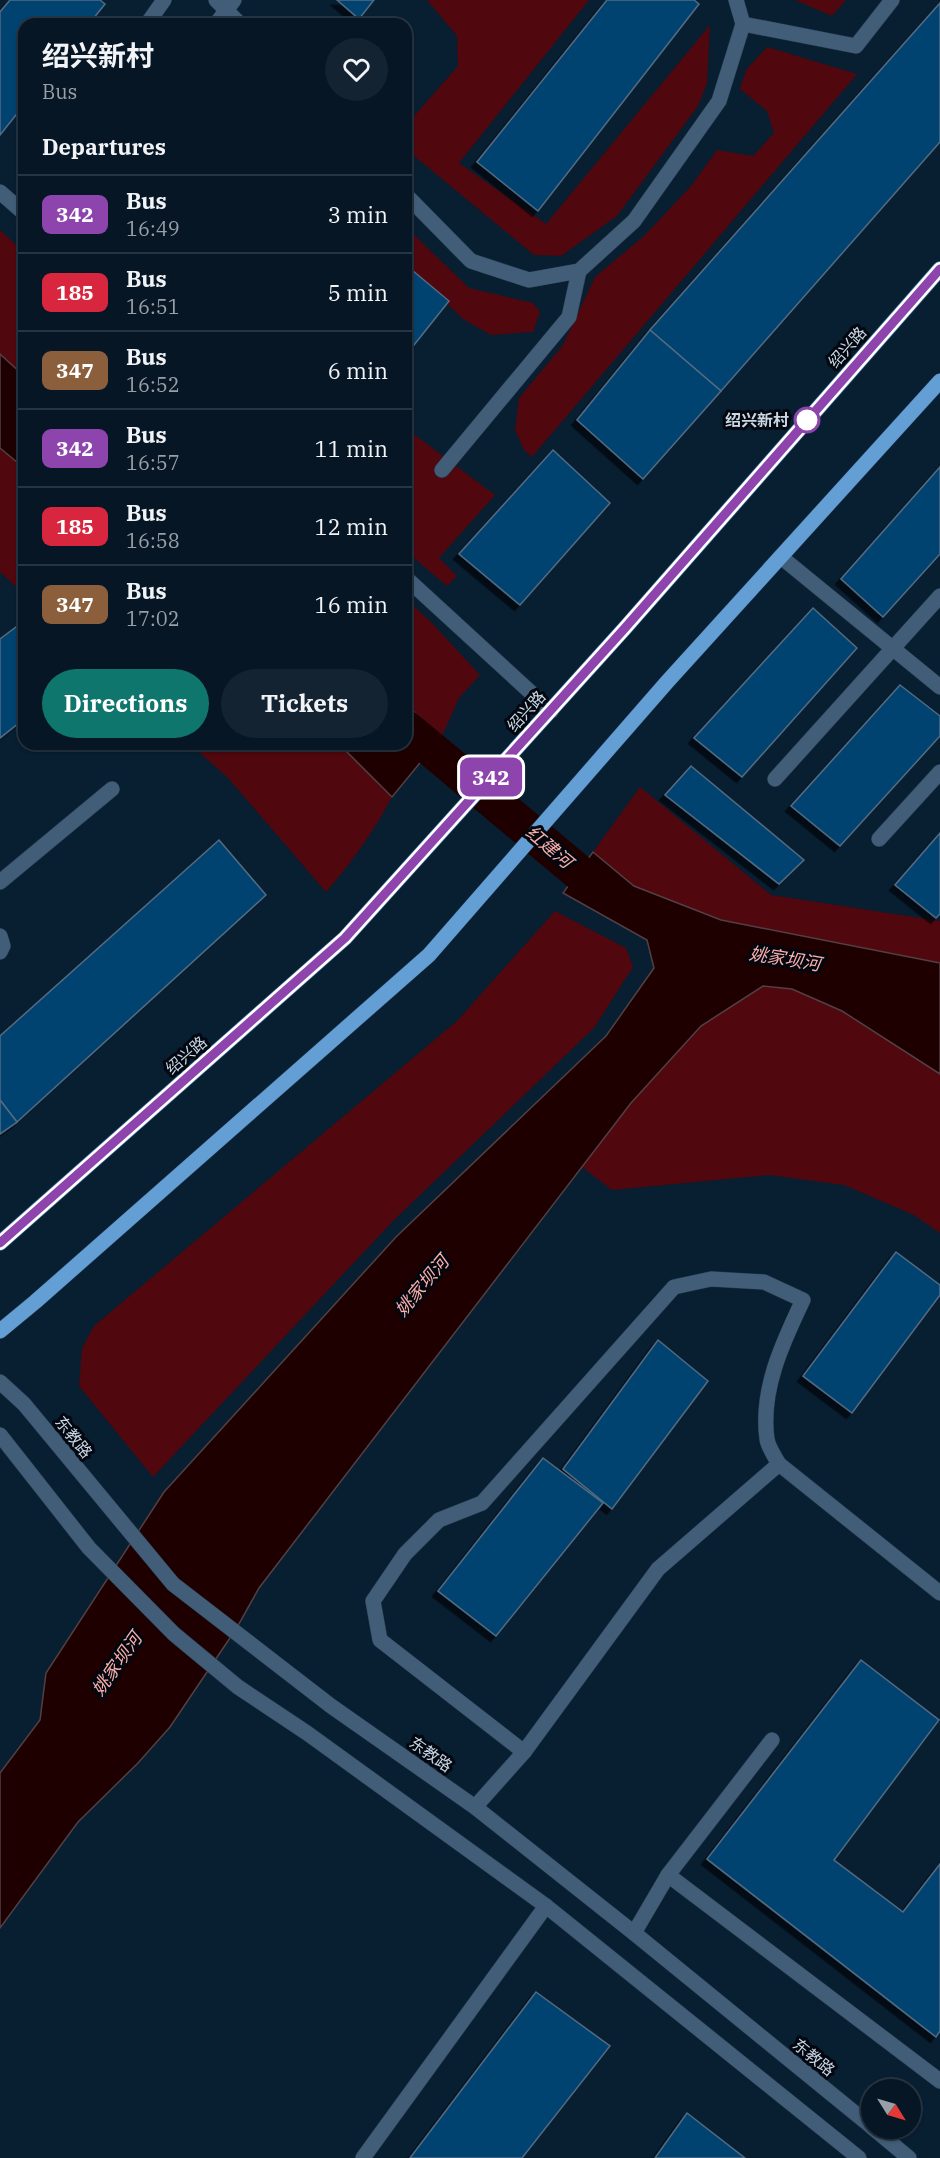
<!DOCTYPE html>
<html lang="en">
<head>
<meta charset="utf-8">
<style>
  body { margin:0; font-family:"IBM Plex Serif","Noto Sans SC",serif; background:#142332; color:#f1f3f6; height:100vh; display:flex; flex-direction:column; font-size:22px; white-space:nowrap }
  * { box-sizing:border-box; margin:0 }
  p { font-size:20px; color:#989fa7 }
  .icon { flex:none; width:33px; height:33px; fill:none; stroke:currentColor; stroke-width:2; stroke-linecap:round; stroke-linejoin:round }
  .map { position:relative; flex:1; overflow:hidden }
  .drawer { position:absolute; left:18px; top:18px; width:394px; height:732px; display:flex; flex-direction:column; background:#061625; border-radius:18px; box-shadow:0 2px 4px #0004,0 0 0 2px #273542 }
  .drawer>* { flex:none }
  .badge { padding:0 12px; border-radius:9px; font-size:21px; line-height:39px }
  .needle { width:39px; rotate:127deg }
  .fabs { position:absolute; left:861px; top:2079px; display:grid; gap:12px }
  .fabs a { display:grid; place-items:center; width:60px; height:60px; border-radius:50%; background:#061625; box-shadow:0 2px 4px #0004,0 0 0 2px #273542; font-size:30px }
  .map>.badge { position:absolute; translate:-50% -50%; box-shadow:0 0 0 3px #fff }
  h2 { padding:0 24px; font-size:22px; line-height:54px }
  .round { display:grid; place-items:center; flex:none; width:63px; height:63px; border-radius:32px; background:#142332 }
  .summary { display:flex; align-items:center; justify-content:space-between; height:102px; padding:0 24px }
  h1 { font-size:28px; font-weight:700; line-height:45px }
  .button { display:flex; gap:12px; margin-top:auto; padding:12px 24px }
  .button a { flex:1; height:69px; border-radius:36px; background:#0f766e; color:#fff; font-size:24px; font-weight:700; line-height:69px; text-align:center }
  .button a+a { background:#142332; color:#f1f3f6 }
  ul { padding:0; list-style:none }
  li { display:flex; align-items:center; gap:18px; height:78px; padding:0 24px; border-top:2px solid #273542 }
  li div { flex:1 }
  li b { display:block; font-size:22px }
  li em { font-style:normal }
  li .badge { min-width:66px; font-weight:700; text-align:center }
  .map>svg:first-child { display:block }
  .green { fill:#50070e }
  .water { fill:#1e0000; stroke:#524045; stroke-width:1.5 }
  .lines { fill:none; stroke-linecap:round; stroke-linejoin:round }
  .canal { stroke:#1e0000; stroke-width:36 }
  .building { fill:#044370; stroke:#536b82; stroke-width:1.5; filter:url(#shadow) }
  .minor-casing { stroke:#23384a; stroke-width:16 }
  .major-casing { stroke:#23384a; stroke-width:16 }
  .minor { stroke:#415d78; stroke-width:15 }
  .major { stroke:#639ed5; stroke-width:15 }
  .line-casing { stroke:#fff; stroke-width:14 }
  .line { stroke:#8e44ad; stroke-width:9 }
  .stop-dot { fill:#fff; stroke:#8e44ad; stroke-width:3 }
  .labels { text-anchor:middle; stroke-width:6; stroke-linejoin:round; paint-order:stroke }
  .street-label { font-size:16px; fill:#cad7e5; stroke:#020710 }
  .stop-label { font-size:16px; font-weight:bold; fill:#cad7e5; stroke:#020710; text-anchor:end }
  .water-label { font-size:18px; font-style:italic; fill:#fbafaa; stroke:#020710 }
</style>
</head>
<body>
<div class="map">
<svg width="940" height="2158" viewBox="0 0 940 2158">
  <defs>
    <filter id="shadow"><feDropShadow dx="-5.5" dy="5.5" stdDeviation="0" flood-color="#0009"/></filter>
  </defs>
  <rect width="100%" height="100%" fill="#081e31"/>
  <g class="green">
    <path d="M 427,0 L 589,0 L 459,163 L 546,224 L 710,25 L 707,83 L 698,106 L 617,216 L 561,256 L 534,255 L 407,150 L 407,124 L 458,66 L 457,36 Z"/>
    <path d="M 795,0 L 846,0 L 832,16 Z"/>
    <path d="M 767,47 L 857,74 L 532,457 L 524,450 L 515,430 L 519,398 L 563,345 L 595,277 L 645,235 L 691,186 L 717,150 L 753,156 L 774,133 L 767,111 L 740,89 L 746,70 Z"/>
    <path d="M 406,227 L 469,288 L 533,303 L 540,312 L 533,332 L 491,335 L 463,319 L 407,265 Z"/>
    <path d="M 0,230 L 24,252 L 24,377 L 0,355 Z"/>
    <path d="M 407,435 L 415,435 L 495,495 L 439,558 L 457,576 L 447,586 L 407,552 Z"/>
    <path d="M 0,448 L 24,468 L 24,594 L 0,572 Z"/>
    <path d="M 406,599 L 430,621 L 480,675 L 459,698 L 442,736 L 407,706 Z"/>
    <path d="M 190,744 L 339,744 L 392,797 C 374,831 352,862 326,892 L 228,778 Z"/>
    <path d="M 640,787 L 771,895 L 940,921 L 940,963 L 721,920 L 634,886 L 593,852 Z"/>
    <path d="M 555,911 L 626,948 L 633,967 L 594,1028 L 393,1221 L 153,1477 L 79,1386 L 82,1348 L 94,1326 L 457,1021 Z"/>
    <path d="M 763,986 L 792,989 L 842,1011 L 940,1074 L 940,1233 L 914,1215 L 844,1185 L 769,1175 L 612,1190 L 582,1167 L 631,1103 L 701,1026 Z"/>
  </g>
  <g class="water">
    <path d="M 0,354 L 24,376 L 24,468 L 0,448 Z"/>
    <path d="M 407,706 L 442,736 L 392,797 L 339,744 L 406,744 Z"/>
    <path d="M 593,852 L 634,886 L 721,920 L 940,963 L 940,1074 L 842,1011 L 792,989 L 763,986 L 701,1026 L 631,1103 L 259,1588 L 236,1629 L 170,1727 L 138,1763 L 78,1822 L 0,1928 L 0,1773 L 40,1720 L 46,1673 L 164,1492 L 396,1237 L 606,1036 L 654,968 L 647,940 L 563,893 Z"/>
  </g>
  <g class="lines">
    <path class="canal" d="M 406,728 L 595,886 L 618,899"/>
  </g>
  <g class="building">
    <path d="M 10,0 L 100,0 L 105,4 L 89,24 L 24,24 L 24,105 L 0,135 L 0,12 Z"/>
    <path d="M 337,0 L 374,0 L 359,19 Z"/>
    <path d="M 607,0 L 694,0 L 699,4 L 538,211 L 477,162 Z"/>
    <path d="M 940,3 L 940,142 L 721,391 L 650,330 Z"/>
    <path d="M 406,265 L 449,301 L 406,355 Z"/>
    <path d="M 650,330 L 721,391 L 643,479 L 577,420 Z"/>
    <path d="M 553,450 L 610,503 L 520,605 L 459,554 Z"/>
    <path d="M 940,467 L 940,554 L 883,617 L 841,579 Z"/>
    <path d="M 813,608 L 857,648 L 742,777 L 694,738 Z"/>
    <path d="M 20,624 L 24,629 L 24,719 L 0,738 L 0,639 Z"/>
    <path d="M 900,685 L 940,716 L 940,736 L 840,846 L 791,806 Z"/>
    <path d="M 691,766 L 804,860 L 779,884 L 665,795 Z"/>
    <path d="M 940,833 L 940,914 L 936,918 L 895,885 Z"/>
    <path d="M 219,840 L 266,895 L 17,1122 L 0,1100 L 0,1036 Z"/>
    <path d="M 0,1100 L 17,1122 L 0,1134 Z"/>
    <path d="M 896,1252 L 940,1285 L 940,1295 L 852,1413 L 803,1376 Z"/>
    <path d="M 658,1340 L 708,1381 L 612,1509 L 563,1469 Z"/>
    <path d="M 543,1458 L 603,1503 L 496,1636 L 438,1591 Z"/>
    <path d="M 861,1660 L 939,1720 L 834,1860 L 903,1912 L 940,1864 L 940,2031 L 936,2037 L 707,1859 Z"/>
    <path d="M 536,1992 L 610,2046 L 522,2158 L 410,2158 Z"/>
    <path d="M 687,2113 L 745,2158 L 655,2158 Z"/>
  </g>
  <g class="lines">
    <defs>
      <g id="minor">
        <path d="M 216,0 L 240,24"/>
        <path d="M 147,24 L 164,0"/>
        <path d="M 216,24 L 234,0"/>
        <path d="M 743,24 L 856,46 L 892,0"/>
        <path d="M 0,192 L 24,213"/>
        <path d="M 406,195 L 471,261 L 529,280 L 579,271 L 634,221 L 719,101 L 743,24 L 736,0"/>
        <path d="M 442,470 L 569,317 L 579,271"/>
        <path d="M 781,557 L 940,687"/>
        <path d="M 406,578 L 551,711"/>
        <path d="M 775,779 L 940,596"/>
        <path d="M 879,839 L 940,772"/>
        <path d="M 0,882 L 112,789"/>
        <path d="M 0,936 L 3,946 L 0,952"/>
        <path d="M 0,1382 L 24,1404 L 173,1584 L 331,1706 L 475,1807 L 634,1933 L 872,2127"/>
        <path d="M 0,1435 L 89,1548 L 174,1634 L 238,1687 L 307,1733 L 546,1906 L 859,2158"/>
        <path d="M 524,1752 L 380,1640 L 373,1601 L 405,1554 L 439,1520 L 482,1503 L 674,1287 L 711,1279 L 764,1282 L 803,1300 C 783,1342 760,1390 767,1439 C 768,1447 775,1457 779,1464"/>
        <path d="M 475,1807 L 524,1752 L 658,1569 L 779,1464 L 940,1593"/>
        <path d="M 668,1875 L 940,2081"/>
        <path d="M 634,1933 L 668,1875 L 772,1740"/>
        <path d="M 873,2128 L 909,2158"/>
        <path d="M 363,2158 L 546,1906"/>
      </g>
      <g id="major">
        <path d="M 0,1243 L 345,938 L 625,628 L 940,269"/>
        <path d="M 0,1331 L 35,1302 L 429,955 L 667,682 L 940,381"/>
      </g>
    </defs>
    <use href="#minor" class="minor-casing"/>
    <use href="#major" class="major-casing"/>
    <use href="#minor" class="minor"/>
    <use href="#major" class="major"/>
  </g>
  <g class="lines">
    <defs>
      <path id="line" d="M 0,1243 L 345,938 L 625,628 L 940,269"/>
    </defs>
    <use href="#line" class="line-casing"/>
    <use href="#line" class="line"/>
  </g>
  <circle class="stop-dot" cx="807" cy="420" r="12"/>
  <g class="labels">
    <g class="street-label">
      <text transform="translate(847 347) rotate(-49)" y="6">绍兴路</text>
      <text transform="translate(526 711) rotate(-48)" y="6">绍兴路</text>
      <text transform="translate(186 1055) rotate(-41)" y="6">绍兴路</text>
      <text transform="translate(74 1437) rotate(51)" y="6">东教路</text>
      <text transform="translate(431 1754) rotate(35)" y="6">东教路</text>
      <text transform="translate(814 2057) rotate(39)" y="6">东教路</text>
    </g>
    <g class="stop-label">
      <text x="789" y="426">绍兴新村</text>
    </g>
    <g class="water-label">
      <text transform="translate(549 847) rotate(40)" y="6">红建河</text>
      <text transform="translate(785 959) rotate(9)" y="6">姚家坝河</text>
      <text transform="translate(422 1286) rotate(-50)" y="6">姚家坝河</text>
      <text transform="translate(117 1664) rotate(-55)" y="6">姚家坝河</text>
    </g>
  </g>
</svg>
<div class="fabs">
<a><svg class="needle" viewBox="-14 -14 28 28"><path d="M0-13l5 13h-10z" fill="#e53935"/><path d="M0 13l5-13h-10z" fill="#989fa7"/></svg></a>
</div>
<b class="badge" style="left:491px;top:777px;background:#8e44ad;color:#fff">342</b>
<section class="drawer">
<div class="summary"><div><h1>绍兴新村</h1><p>Bus</p></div><a class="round"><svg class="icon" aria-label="heart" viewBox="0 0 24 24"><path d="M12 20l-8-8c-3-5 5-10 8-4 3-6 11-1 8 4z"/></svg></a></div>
<h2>Departures</h2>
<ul>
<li><span class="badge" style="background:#8e44ad;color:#fff">342</span><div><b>Bus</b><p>16:49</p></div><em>3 min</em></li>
<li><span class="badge" style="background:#d7263d;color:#fff">185</span><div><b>Bus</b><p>16:51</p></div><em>5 min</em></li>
<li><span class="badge" style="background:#8b5e3c;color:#fff">347</span><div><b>Bus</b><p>16:52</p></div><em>6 min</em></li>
<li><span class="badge" style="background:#8e44ad;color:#fff">342</span><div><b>Bus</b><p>16:57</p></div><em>11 min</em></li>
<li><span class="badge" style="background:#d7263d;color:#fff">185</span><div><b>Bus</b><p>16:58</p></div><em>12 min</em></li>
<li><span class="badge" style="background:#8b5e3c;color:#fff">347</span><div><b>Bus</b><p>17:02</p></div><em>16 min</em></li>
</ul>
<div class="button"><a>Directions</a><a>Tickets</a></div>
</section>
</div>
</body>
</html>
